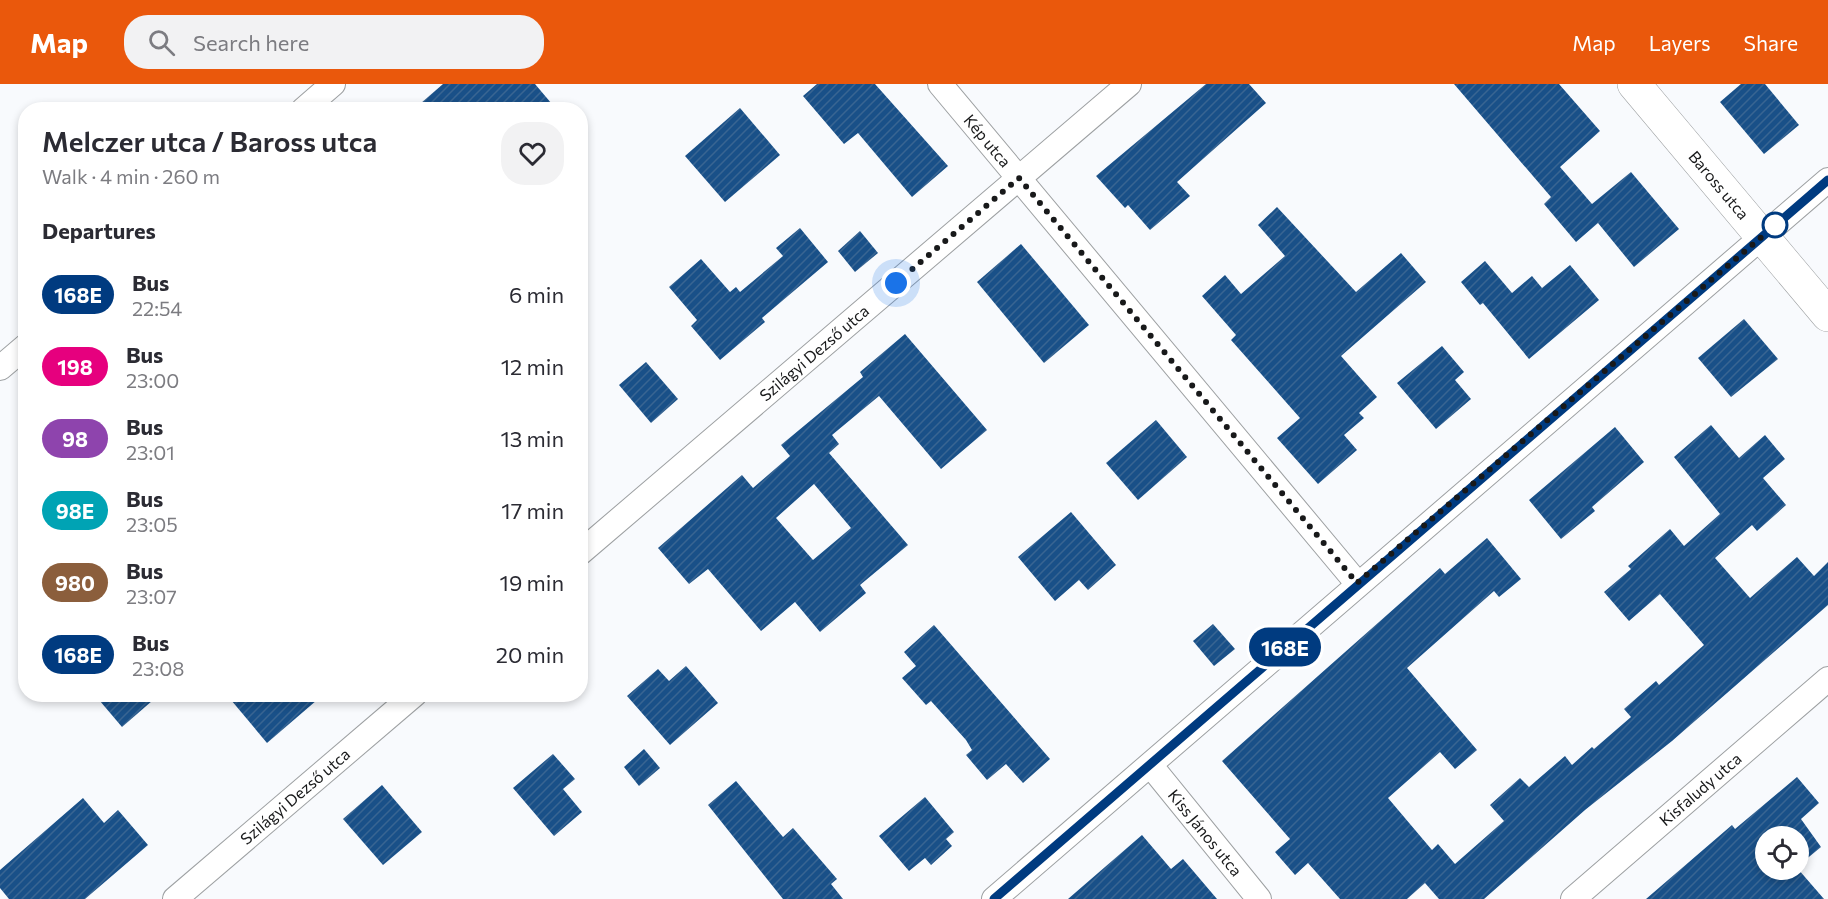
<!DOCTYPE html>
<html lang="en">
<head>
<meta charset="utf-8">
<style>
  body { margin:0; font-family:Commissioner,sans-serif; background:#f2f2f3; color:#2b2b33; height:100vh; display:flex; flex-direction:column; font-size:22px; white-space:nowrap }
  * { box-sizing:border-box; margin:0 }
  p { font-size:20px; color:#7c7c81 }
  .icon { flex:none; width:33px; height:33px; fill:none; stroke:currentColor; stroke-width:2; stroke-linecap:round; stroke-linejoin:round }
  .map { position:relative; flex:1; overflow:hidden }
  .side { position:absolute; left:18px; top:18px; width:570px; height:600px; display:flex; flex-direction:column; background:#fff; border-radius:24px; box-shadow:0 3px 9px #0003 }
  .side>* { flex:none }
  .badge { padding:0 12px; border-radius:20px; font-size:21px; line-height:39px }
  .fabs { position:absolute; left:1755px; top:742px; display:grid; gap:12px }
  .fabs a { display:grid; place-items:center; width:54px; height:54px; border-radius:50%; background:#fff; box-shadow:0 3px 9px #0003; font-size:30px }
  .you { position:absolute; width:30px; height:30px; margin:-15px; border:4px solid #fff; border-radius:50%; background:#1a73e8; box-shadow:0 0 0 9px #1a73e833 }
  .map>.badge { position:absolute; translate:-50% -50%; box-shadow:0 0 0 3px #fff }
  h2 { padding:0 24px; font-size:22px; line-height:54px }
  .round { display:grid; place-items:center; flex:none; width:63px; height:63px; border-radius:24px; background:#f2f2f3 }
  .headline { display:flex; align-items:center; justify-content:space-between; height:102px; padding:0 24px }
  h1 { font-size:28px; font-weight:600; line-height:45px }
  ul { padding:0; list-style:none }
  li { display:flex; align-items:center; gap:18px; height:72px; padding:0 24px }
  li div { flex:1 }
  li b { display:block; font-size:22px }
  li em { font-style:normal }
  li .badge { min-width:66px; font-weight:700; text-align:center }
  header { display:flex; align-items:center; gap:36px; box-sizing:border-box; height:84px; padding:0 30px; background:#ea580c; color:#fff }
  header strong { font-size:28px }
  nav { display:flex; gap:33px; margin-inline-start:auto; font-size:21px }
  .search { width:420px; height:54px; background:#f2f2f3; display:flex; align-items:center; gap:15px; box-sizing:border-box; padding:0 21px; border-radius:24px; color:#7c7c81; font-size:22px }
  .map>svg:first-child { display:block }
  .building { fill:url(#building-hatch); fill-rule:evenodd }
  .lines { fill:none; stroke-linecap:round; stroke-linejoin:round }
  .street-casing { stroke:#9da0a2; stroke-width:26 }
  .secondary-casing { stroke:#9da0a2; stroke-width:34 }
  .street { stroke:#fff; stroke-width:24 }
  .secondary { stroke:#fff; stroke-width:33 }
  .line-casing { stroke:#fff; stroke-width:14 }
  .line { stroke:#003b80; stroke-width:9 }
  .walk { stroke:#18191a; stroke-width:6; stroke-dasharray:0 10.8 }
  .stop-dot { fill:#fff; stroke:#003b80; stroke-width:3 }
  .labels { text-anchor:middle; stroke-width:6; stroke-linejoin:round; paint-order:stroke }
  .street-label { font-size:16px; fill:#18191a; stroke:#f8fafd }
</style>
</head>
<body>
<header>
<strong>Map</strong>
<div class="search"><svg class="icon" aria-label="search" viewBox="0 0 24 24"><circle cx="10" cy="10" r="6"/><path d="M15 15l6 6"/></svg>Search here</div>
<nav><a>Map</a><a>Layers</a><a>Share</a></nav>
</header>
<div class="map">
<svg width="1828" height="815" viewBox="0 0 1828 815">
  <defs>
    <pattern id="building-hatch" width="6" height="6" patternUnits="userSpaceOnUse" patternTransform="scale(1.5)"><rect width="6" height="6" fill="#195088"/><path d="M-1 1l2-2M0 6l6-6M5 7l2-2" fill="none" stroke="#396592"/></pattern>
  </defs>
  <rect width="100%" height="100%" fill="#f8fafd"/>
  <g class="building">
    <path d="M 443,0 L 535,0 L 557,26 L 413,26 Z"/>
    <path d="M 817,0 L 875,0 L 948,82 L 912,113 L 858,49 L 844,60 L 803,12 Z"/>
    <path d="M 1206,0 L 1249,0 L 1266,19 L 1177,98 L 1190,112 L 1150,146 L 1128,121 L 1125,124 L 1096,92 Z"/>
    <path d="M 1454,0 L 1559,0 L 1600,47 L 1560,83 L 1592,120 L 1631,88 L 1679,145 L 1634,183 L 1598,139 L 1576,158 L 1544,120 L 1551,113 Z"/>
    <path d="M 1741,0 L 1765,0 L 1799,41 L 1764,70 L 1720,18 Z"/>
    <path d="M 740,24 L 780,71 L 725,118 L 685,72 Z"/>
    <path d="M 1277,123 L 1356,208 L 1401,169 L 1426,198 L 1341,272 L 1377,313 L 1359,329 L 1364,334 L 1344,351 L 1357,366 L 1318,400 L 1277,354 L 1300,334 L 1231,256 L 1236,251 L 1202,212 L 1225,191 L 1241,210 L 1285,172 L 1258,141 Z"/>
    <path d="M 800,144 L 828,178 L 762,234 L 765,238 L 720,276 L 691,242 L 697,236 L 669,203 L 701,175 L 730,208 L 736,203 L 740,208 L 783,172 L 776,164 Z"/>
    <path d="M 860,147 L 878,169 L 855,188 L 838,167 Z"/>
    <path d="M 1021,160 L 1089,241 L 1044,279 L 977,198 Z"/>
    <path d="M 1485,177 L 1512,209 L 1532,192 L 1542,204 L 1570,181 L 1599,216 L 1529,275 L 1483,219 L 1480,221 L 1461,198 Z"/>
    <path d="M 1744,235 L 1778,275 L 1731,313 L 1698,274 Z"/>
    <path d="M 905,250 L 987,346 L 941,385 L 879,312 L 832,351 L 839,360 L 829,369 L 908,461 L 860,501 L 866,509 L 820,548 L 795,518 L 761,547 L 708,485 L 689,500 L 658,464 L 742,391 L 753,404 L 790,372 L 781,361 L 863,293 L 860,288 ZM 814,400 L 851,444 L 813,476 L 776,434 Z"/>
    <path d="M 1442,262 L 1464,288 L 1455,296 L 1471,315 L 1436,345 L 1397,299 Z"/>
    <path d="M 646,278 L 678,315 L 651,339 L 619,301 Z"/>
    <path d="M 1156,336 L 1187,373 L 1138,416 L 1106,379 Z"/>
    <path d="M 1711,341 L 1739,374 L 1765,351 L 1785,375 L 1763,394 L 1786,421 L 1757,447 L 1752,441 L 1715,474 L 1750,514 L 1797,473 L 1814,492 L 1828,478 L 1828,521 L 1672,657 L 1585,726 L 1484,815 L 1439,815 L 1425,799 L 1407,815 L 1340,815 L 1308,779 L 1295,791 L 1275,768 L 1290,755 L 1222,677 L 1440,484 L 1445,490 L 1487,454 L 1521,495 L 1499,513 L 1494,507 L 1407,584 L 1477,666 L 1455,685 L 1440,668 L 1388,714 L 1432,766 L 1438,760 L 1455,780 L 1504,737 L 1490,721 L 1520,694 L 1529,703 L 1565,672 L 1572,681 L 1592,663 L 1594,665 L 1631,633 L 1624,625 L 1656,597 L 1659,601 L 1704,561 L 1660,510 L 1629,537 L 1604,508 L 1631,485 L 1628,482 L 1670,445 L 1684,462 L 1720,430 L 1674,373 Z"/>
    <path d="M 1615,343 L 1644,378 L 1592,423 L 1595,427 L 1561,455 L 1529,416 Z"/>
    <path d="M 1071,428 L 1116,481 L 1088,506 L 1079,496 L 1055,517 L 1018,473 Z"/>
    <path d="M 1213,540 L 1235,565 L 1214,582 L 1193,557 Z"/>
    <path d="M 934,541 L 1050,675 L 1023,699 L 1006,680 L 987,696 L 966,671 L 972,666 L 966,656 L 931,617 L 926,621 L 902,594 L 916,582 L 904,568 Z"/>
    <path d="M 686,582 L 718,619 L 670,661 L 627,612 L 658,585 L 669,597 Z"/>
    <path d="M 94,610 L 160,610 L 122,643 Z"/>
    <path d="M 226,610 L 324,610 L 267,659 Z"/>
    <path d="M 644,665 L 660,684 L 639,702 L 624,683 Z"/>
    <path d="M 553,670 L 575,695 L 563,705 L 582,728 L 554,752 L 513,704 Z"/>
    <path d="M 1797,693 L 1819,719 L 1801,735 L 1821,763 L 1798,782 L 1798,753 L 1766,753 L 1766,786 L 1798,785 L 1824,815 L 1646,815 L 1732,741 L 1735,745 Z"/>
    <path d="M 736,697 L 783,753 L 793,744 L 837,795 L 831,800 L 843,815 L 783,815 L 708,721 Z"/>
    <path d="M 382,701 L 422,748 L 383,781 L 343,735 Z"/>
    <path d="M 925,713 L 954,748 L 946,755 L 952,762 L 931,781 L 925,774 L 909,787 L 879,752 Z"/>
    <path d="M 83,714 L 104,739 L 118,726 L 148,761 L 85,815 L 9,815 L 0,804 L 0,786 Z"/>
    <path d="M 1142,751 L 1171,785 L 1183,775 L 1217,815 L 1068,815 Z"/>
  </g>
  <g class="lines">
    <defs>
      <g id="street">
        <path id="s1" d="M 940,0 L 1357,499"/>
        <path d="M 303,26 L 333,0"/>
        <path d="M 0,284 L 26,262"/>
        <path id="s2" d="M 580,469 L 1129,0"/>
        <path id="s3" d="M 1151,682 L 1259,815"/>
        <path id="s4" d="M 175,815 L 415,610"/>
        <path d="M 994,815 L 1828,96"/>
        <path id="s5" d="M 1573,815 L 1828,595"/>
      </g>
      <g id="secondary">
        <path id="s6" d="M 1634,0 L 1828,231"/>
      </g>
    </defs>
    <use href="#street" class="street-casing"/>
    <use href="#secondary" class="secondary-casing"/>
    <use href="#street" class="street"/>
    <use href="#secondary" class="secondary"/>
  </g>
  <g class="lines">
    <defs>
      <path id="line" d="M 994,815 L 1828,96"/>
    </defs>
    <use href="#line" class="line-casing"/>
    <use href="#line" class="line"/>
    <path class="walk" d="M 896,199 L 1019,94 L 1357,499 L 1779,138 L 1775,141"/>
  </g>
  <circle class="stop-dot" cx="1775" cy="141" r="12"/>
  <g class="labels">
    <g class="street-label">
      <text dy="6" stroke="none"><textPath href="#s1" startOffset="74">Kép utca</textPath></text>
      <text dy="6" stroke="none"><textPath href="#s6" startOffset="132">Baross utca</textPath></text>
      <text dy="6" stroke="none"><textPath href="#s2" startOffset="308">Szilágyi Dezső utca</textPath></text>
      <text dy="6" stroke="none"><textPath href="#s5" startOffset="168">Kisfaludy utca</textPath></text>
      <text dy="6" stroke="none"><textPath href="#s4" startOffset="158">Szilágyi Dezső utca</textPath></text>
      <text dy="6" stroke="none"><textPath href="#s3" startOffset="86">Kiss János utca</textPath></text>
    </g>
  </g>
</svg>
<div class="fabs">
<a><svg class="icon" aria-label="locate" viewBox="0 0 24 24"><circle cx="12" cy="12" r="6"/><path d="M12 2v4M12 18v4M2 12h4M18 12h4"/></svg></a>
</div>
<div class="you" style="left:896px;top:199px"></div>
<b class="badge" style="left:1285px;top:563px;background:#003b80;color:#fff">168E</b>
<section class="side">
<div class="headline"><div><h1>Melczer utca / Baross utca</h1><p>Walk · 4 min · 260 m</p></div><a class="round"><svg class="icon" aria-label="heart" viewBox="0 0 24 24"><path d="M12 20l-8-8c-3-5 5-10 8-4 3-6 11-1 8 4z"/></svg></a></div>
<h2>Departures</h2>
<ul>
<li><span class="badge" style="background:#003b80;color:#fff">168E</span><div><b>Bus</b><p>22:54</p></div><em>6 min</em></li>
<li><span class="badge" style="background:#e6007e;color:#fff">198</span><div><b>Bus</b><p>23:00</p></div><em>12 min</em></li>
<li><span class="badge" style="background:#8e44ad;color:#fff">98</span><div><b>Bus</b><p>23:01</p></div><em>13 min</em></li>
<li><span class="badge" style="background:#00a3b4;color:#fff">98E</span><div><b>Bus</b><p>23:05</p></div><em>17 min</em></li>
<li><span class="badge" style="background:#8b5e3c;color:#fff">980</span><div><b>Bus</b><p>23:07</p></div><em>19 min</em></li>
<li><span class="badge" style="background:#003b80;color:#fff">168E</span><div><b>Bus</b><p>23:08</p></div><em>20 min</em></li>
</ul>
</section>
</div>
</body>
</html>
